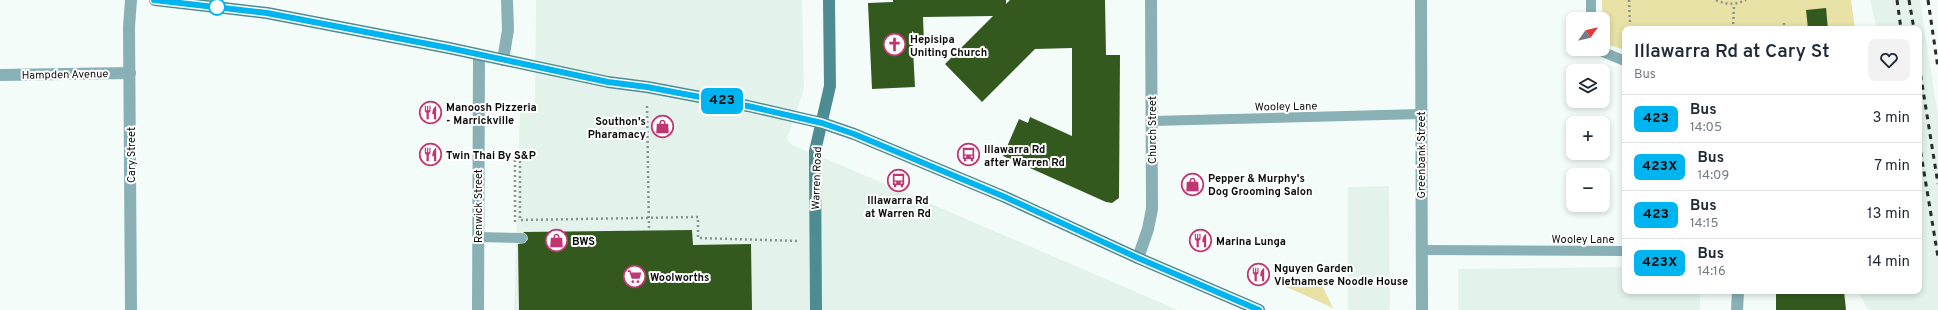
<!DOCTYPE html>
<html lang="en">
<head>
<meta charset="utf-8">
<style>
  body { margin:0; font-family:Overpass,sans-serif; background:#f2f2f3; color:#1f2937; height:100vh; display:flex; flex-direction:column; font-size:15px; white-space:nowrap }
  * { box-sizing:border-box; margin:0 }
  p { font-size:13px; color:#747a83 }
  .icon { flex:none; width:22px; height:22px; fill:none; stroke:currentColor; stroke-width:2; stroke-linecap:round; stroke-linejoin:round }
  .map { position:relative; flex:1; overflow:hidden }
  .details { position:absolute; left:1622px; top:26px; width:300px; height:268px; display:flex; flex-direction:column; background:#fff; border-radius:8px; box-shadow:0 2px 6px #0003 }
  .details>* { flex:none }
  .badge { padding:0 8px; border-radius:6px; font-size:14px; line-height:26px }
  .needle { width:26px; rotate:56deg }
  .tools { position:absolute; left:1566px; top:12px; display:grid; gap:8px }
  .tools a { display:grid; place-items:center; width:44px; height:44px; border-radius:8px; background:#fff; box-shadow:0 2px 6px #0003; font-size:20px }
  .map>.badge { position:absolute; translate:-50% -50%; box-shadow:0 0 0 2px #fff }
  .round { display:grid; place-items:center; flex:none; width:42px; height:42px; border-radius:8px; background:#f2f2f3 }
  .headline { display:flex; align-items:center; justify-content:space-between; height:68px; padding:0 12px }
  h1 { font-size:19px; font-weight:600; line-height:30px }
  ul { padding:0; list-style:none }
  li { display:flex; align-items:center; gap:12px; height:48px; padding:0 12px; border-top:1px solid #e0e1e3 }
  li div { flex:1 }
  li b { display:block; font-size:15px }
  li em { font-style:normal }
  li .badge { min-width:44px; font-weight:700; text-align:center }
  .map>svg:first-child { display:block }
  .built { fill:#e3f3ec }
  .green { fill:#e8e1a5 }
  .building { fill:#34591f }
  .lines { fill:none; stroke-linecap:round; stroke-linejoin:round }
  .path { stroke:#8c9290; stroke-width:2.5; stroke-dasharray:2 3; stroke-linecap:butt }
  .lane { stroke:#88b0b5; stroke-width:10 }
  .street { stroke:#88b0b5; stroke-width:12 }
  .secondary { stroke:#4d8c93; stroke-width:12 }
  .rail { stroke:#282c2a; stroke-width:3; stroke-dasharray:5 5; stroke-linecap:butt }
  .line-casing { stroke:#fff; stroke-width:9 }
  .line { stroke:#00b5ef; stroke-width:6 }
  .stop-dot { fill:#fff; stroke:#00b5ef; stroke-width:2 }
  .labels { text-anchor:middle; stroke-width:4; stroke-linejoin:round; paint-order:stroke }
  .poi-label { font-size:11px; font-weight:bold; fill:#0b0e0d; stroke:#fff; text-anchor:start }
  .street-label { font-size:11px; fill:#0b0e0d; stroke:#fff }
</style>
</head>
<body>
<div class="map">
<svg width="1938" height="310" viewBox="0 0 1938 310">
  <rect width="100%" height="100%" fill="#f4fcf9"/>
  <g class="built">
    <path d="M 536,0 L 802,0 L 804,89 L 787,139 L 792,145 L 836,163 L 1178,310 L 514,310 L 520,111 L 535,104 Z"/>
    <path d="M 1870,0 L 1920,0 L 1938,116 L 1938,310 L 1868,310 L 1858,291 L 1919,291 L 1919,29 L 1874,29 L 1876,26 Z"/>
    <path d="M 1389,186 L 1390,310 L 1348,310 L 1348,187 Z"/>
    <path d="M 1625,267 L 1625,291 L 1700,291 L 1700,310 L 1458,310 L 1458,269 Z"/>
  </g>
  <g class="green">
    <path d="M 1602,0 L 1851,0 L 1855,29 L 1625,29 L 1625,50 L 1603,43 Z"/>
    <path d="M 1318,277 L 1333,308 L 1282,285 Z"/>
  </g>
  <g class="building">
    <path d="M 893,0 L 1006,0 L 1006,4 L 1010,0 L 1105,0 L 1106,55 L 1120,55 L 1119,198 L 1112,203 L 1106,202 L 1003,156 L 1019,119 L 1028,123 L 1030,117 L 1072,136 L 1072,48 L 1035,49 L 982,102 L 945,64 L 993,16 L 923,17 L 924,43 L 912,31 L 915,87 L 872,89 L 868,3 L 893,2 Z"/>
    <path d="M 1826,8 L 1828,29 L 1808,29 L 1806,10 Z"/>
    <path d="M 692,230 L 693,245 L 751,244 L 752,310 L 519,310 L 518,244 L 525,243 L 528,239 L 527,235 L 523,232 Z"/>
    <path d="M 1776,291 L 1844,291 L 1846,310 L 1776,310 Z"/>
  </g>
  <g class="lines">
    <g class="path">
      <path d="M 1629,0 L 1630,25"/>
      <path d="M 1716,0 C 1727,5 1735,5 1746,0"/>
      <path d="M 1784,23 L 1784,29"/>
      <path d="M 1733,29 L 1734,5"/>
      <path d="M 647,106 L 649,231"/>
      <path d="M 515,222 L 515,154 L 520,154 L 520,220 L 698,217 L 698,238 L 799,241"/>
    </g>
    <g class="lane">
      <path d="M 1591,0 L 1591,19"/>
      <path d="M 1601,49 L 1603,52 L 1625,61"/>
      <path d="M 1152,121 L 1421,114"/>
      <path d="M 477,237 L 522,238"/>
      <path d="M 1421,250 L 1625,251"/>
    </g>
    <g class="street">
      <path d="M 131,0 L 129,27 L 131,310"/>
      <path d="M 1421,0 L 1422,310"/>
      <path d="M 503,60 L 508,30 L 507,0"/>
      <path d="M 0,75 L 130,73"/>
      <path d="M 1138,258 L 1148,229 L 1152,209 L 1151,0"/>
      <path d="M 478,310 L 479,55"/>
      <path d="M 1737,310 L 1738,291"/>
    </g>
    <g class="secondary">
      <path d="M 155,0 L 267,13 L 449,48 L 608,82 L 647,87 L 748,106 L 822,123 L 854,134 L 1005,197 L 1138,258 L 1259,310"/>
      <path d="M 816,310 L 815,162 L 815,151 L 830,86 L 829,0"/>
    </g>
    <g class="rail">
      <path d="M 1897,0 L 1901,29"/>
      <path d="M 1909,0 L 1914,29"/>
      <path d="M 1928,0 L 1938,68"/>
      <path d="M 1919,65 L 1938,184"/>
      <path d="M 1919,142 L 1938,257"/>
    </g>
  </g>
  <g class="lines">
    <defs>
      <path id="line" d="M 154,0 L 267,13 L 449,48 L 608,82 L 647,87 L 748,106 L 822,123 L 854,134 L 1005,197 L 1138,258 L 1259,310"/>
    </defs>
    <use href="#line" class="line-casing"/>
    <use href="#line" class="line"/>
  </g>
  <defs>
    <symbol id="church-ring" viewBox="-11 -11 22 22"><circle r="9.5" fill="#fff" stroke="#c03670" stroke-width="1.5"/><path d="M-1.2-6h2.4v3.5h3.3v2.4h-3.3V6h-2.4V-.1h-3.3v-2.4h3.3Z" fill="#c03670"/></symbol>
    <symbol id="restaurant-ring" viewBox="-11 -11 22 22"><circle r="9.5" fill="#fff" stroke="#c03670" stroke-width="1.5"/><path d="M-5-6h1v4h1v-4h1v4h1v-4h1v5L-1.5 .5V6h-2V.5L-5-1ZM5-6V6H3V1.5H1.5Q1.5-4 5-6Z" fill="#c03670"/></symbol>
    <symbol id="shop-ring" viewBox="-11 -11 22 22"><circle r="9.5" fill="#fff" stroke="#c03670" stroke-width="1.5"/><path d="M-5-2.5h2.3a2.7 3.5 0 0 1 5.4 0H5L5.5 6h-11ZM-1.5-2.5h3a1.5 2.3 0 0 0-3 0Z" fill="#c03670"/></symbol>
    <symbol id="bus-ring" viewBox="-11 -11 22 22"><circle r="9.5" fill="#fff" stroke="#c03670" stroke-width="1.5"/><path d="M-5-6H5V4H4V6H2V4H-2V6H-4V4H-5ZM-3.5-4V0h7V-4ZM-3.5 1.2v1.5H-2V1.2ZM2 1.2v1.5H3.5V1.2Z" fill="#c03670"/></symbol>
    <symbol id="supermarket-ring" viewBox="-11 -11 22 22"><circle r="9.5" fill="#fff" stroke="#c03670" stroke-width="1.5"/><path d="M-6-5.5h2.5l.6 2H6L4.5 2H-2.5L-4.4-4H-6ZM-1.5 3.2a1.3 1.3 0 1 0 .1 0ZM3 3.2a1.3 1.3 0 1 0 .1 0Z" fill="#c03670"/></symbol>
  </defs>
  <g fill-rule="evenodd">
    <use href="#church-ring" x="882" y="32" width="25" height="25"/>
    <use href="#restaurant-ring" x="418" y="100" width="25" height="25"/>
    <use href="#shop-ring" x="650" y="114" width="25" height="25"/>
    <use href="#restaurant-ring" x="418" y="142" width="25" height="25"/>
    <use href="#bus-ring" x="956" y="142" width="25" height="25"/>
    <use href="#bus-ring" x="886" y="168" width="25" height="25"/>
    <use href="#shop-ring" x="1180" y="172" width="25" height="25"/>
    <use href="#shop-ring" x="544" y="228" width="25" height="25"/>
    <use href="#restaurant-ring" x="1188" y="228" width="25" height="25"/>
    <use href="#restaurant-ring" x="1246" y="262" width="25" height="25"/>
    <use href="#supermarket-ring" x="622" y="264" width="25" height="25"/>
  </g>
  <circle class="stop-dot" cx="217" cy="7" r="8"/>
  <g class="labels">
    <g class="poi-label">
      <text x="910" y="43">Hepisipa<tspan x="910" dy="13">Uniting Church</tspan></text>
      <text x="446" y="111">Manoosh Pizzeria<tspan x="446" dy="13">- Marrickville</tspan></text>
      <text x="646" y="125" text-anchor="end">Southon's<tspan x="646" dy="13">Pharamacy</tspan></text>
      <text x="984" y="153">Illawarra Rd<tspan x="984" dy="13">after Warren Rd</tspan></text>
      <text x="446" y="159">Twin Thai By S&amp;P</text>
      <text x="1208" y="182">Pepper &amp; Murphy's<tspan x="1208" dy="13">Dog Grooming Salon</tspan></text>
      <text x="898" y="204" text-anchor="middle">Illawarra Rd<tspan x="898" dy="13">at Warren Rd</tspan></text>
      <text x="572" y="245">BWS</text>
      <text x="1216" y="245">Marina Lunga</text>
      <text x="1274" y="272">Nguyen Garden<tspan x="1274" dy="13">Vietnamese Noodle House</tspan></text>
      <text x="650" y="281">Woolworths</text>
    </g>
    <g class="street-label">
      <text transform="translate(65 74) rotate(-1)" y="4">Hampden Avenue</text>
      <text transform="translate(1286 106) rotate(-1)" y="4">Wooley Lane</text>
      <text transform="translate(1152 130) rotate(-90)" y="4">Church Street</text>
      <text transform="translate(131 155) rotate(-90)" y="4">Cary Street</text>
      <text transform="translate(1421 155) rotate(-90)" y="4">Greenbank Street</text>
      <text transform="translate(816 178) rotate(-88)" y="4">Warren Road</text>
      <text transform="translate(478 206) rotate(-90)" y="4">Renwick Street</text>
      <text x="1583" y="243">Wooley Lane</text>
    </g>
  </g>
</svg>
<div class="tools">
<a><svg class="needle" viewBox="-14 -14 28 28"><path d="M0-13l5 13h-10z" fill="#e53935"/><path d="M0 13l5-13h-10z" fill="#747a83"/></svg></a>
<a><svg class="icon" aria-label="layers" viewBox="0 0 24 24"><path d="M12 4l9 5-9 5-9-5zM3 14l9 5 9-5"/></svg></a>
<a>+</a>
<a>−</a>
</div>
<b class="badge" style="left:722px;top:101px;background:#00b5ef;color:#111">423</b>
<section class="details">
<div class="headline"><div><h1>Illawarra Rd at Cary St</h1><p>Bus</p></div><a class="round"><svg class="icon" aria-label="heart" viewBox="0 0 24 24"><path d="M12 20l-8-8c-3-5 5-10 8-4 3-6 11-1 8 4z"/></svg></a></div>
<ul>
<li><span class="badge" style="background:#00b5ef;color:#111">423</span><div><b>Bus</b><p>14:05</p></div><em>3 min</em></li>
<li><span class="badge" style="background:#00b5ef;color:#111">423X</span><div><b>Bus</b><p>14:09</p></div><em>7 min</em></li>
<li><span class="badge" style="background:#00b5ef;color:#111">423</span><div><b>Bus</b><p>14:15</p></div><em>13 min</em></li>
<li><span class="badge" style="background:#00b5ef;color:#111">423X</span><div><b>Bus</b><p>14:16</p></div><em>14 min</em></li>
</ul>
</section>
</div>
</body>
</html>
